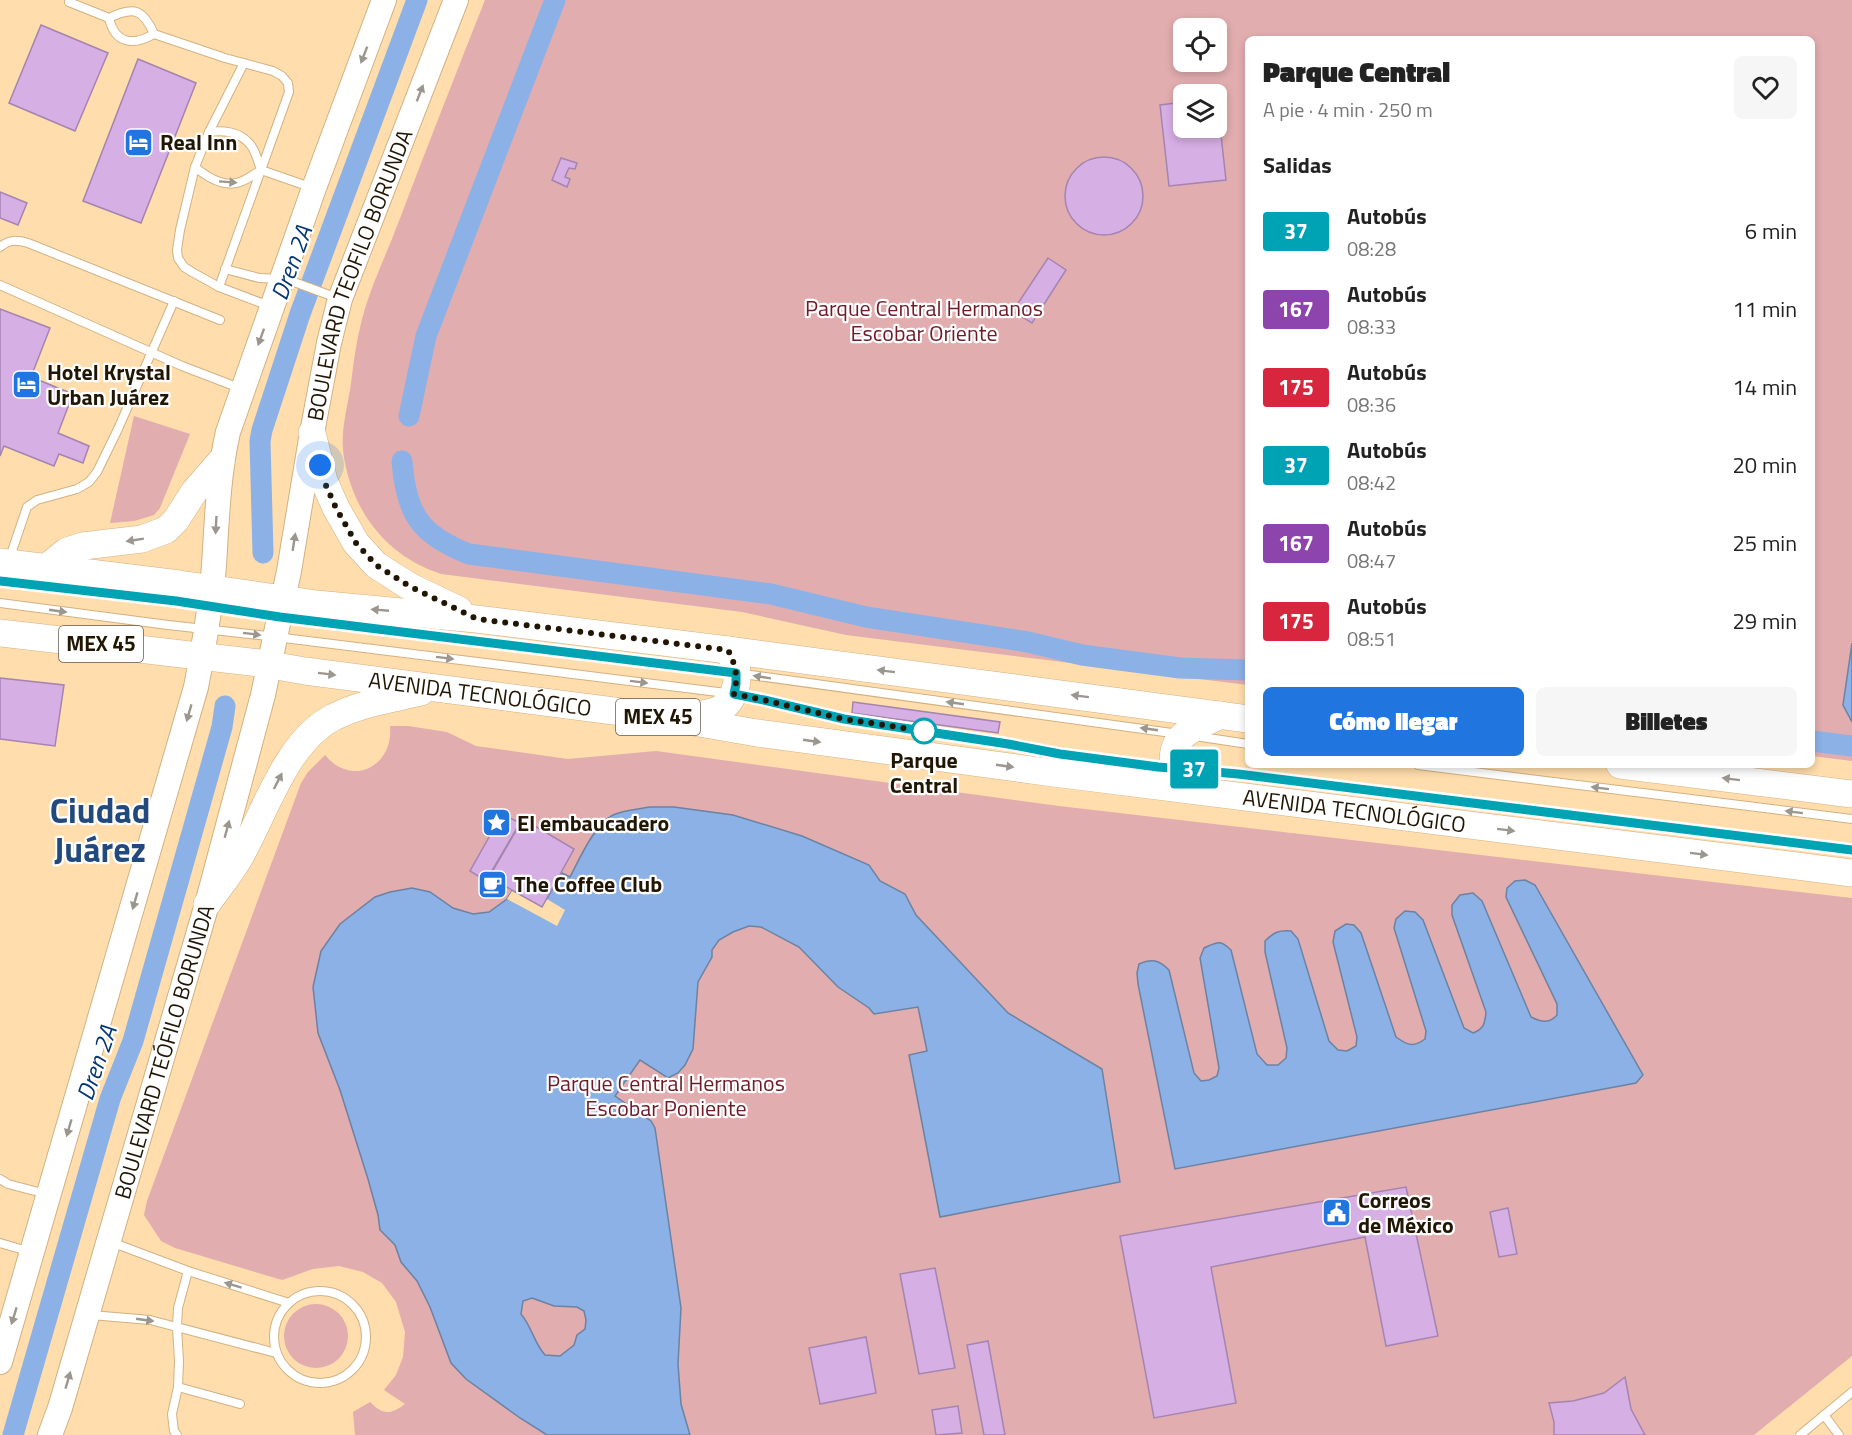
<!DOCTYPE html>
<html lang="es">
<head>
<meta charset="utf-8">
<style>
  body { margin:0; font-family:"Titillium Web",sans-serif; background:#f6f6f6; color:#222; height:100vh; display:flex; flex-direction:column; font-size:22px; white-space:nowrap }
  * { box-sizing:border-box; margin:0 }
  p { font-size:20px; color:#767676 }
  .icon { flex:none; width:33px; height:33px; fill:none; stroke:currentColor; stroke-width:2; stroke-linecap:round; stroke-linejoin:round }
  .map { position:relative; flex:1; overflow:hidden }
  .details { position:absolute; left:1245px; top:36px; width:570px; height:732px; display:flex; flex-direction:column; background:#fff; border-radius:9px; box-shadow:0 3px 9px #0003 }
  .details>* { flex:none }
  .badge { padding:0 12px; border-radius:4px; font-size:21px; line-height:39px }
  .controls { position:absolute; left:1173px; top:18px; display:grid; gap:12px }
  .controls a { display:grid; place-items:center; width:54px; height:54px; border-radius:9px; background:#fff; box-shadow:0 3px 9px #0003; font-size:30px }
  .you { position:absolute; width:30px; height:30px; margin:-15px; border:4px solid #fff; border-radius:50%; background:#1a73e8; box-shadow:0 0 0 9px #1a73e833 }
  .map>.badge { position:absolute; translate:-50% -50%; box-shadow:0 0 0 3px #fff }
  h2 { padding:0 18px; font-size:22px; line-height:54px }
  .round { display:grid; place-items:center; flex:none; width:63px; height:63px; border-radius:9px; background:#f6f6f6 }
  .overview { display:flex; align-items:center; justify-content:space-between; height:102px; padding:0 18px }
  h1 { font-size:28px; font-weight:800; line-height:45px }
  .cta { display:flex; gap:12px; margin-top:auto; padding:12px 18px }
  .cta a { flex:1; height:69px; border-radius:9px; background:#2175df; color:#fff; font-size:24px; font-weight:800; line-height:69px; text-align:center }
  .cta a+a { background:#f6f6f6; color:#222 }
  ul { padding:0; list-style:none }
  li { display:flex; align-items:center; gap:18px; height:78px; padding:0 18px }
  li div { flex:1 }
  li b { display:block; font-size:22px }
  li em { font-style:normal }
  li .badge { min-width:66px; font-weight:700; text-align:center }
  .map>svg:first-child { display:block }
  .green { fill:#e2adaf; fill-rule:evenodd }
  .water { fill:#8cb1e6; stroke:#6c82a2; stroke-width:1.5; fill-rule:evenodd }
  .pier { fill:#ffddac }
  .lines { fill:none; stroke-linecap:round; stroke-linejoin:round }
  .canal { stroke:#8cb1e6; stroke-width:21 }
  .building { fill:#d6afe5; stroke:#a484b0; stroke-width:1.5 }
  .service-casing { stroke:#d2b182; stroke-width:10 }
  .secondary-casing { stroke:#d2b182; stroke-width:26 }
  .primary-casing { stroke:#d2b182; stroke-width:28 }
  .service { stroke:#fff; stroke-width:8 }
  .secondary { stroke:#fff; stroke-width:24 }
  .primary { stroke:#fff; stroke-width:27 }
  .oneway { fill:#9b968e }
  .line-casing { stroke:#fff; stroke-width:14 }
  .line { stroke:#00a3b4; stroke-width:9 }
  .walk { stroke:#211503; stroke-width:6; stroke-dasharray:0 10.8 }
  .stop-dot { fill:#fff; stroke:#00a3b4; stroke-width:3 }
  .labels { text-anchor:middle; stroke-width:4.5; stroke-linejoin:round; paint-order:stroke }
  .shield { fill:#fff; stroke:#645b4f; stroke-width:1.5 }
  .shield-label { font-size:21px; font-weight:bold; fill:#211503 }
  .poi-label { font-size:22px; font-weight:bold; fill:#211503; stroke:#fff; text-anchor:start }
  .street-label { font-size:22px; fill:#211503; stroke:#fff }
  .park-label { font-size:22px; fill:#6e1a27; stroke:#fff }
  .stop-label { font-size:22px; font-weight:bold; fill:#211503; stroke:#fff }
  .water-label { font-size:24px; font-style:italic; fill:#033673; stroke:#fff }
  .town-label { font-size:34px; font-weight:bold; fill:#22497e; stroke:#fff }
</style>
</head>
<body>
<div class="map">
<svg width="1852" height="1435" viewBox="0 0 1852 1435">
  <rect width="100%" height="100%" fill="#ffddac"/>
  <g class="green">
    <path d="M 485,0 L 1852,0 L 1852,761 L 1812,756 L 1812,39 L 1248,39 L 1248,685 L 846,635 L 742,612 L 441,574 C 387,556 354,514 344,458 C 340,435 346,413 350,390 C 353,370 355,348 360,328 C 368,291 386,256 399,221 C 427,147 456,73 485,0 ZM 1184,28 L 1216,28 L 1216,62 L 1184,62 ZM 1184,94 L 1216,94 L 1216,128 L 1184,128 Z"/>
    <path d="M 134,416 L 190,434 L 160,508 L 154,515 L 134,521 L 110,523 Z"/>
    <path d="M 390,726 L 408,726 L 447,732 L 476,746 L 568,759 L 656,751 L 1059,806 L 1852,898 L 1852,1356 L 1754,1435 L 355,1435 L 353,1412 L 370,1402 C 383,1415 391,1415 405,1404 L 384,1390 L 396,1375 L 403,1357 L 405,1332 L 396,1302 L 382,1283 L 363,1272 L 339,1266 L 313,1269 L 282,1280 L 175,1248 L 161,1241 L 144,1215 L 147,1201 L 301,783 L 308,772 L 325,755 C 352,788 394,766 390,726 Z"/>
    <circle cx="316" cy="1336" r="32"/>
  </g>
  <g class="water">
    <path d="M 1852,643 L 1852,722 L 1843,705 Z"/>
    <path d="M 650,807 L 674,807 L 733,815 L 802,836 L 869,865 L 880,881 L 905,894 L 916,915 L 1008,1013 L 1102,1069 L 1120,1182 L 940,1217 L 909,1055 L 927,1051 L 918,1007 L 874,1014 L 869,1008 L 838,987 L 799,947 L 761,927 L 749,926 L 733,932 L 719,940 L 712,950 L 712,957 L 698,982 L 693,1049 L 685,1065 L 678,1073 L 668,1078 L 640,1060 L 615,1096 L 651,1121 L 655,1128 L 681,1308 L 678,1364 L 681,1404 L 690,1435 L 547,1435 L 520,1418 L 466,1379 L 451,1363 L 430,1307 L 417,1281 L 401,1262 L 395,1245 L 380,1230 L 378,1215 L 368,1179 L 340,1090 L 318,1033 L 313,987 L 321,951 L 340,924 L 375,897 L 390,892 L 412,888 L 430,892 L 453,908 L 473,914 L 489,912 L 507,899 L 512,891 L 542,907 L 562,873 L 570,877 C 580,858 594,825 613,815 C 624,810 639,809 650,807 ZM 532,1298 L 554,1306 L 577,1307 L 584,1311 L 586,1320 L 585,1329 L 577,1335 L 574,1345 L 560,1356 L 545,1355 C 534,1343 532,1327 521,1314 L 523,1301 Z"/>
    <path d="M 1525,880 L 1535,885 L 1643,1075 L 1636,1083 L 1175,1169 L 1138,984 L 1137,973 L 1139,964 C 1152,958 1159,960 1169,970 L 1194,1073 L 1201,1081 L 1209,1080 L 1217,1076 L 1219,1068 L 1200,958 L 1204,948 C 1217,942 1220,939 1231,950 L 1257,1054 L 1267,1065 L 1278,1065 L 1286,1058 L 1287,1048 L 1265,952 L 1265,941 C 1274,932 1279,930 1291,931 L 1298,939 L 1329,1041 L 1338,1050 L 1347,1051 L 1356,1046 L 1357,1037 L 1333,942 L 1335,931 L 1346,924 L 1354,925 L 1361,933 L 1396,1037 C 1407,1045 1413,1048 1425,1039 L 1426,1031 L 1394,928 L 1396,919 L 1405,911 L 1415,912 L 1423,920 L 1464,1028 L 1473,1033 C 1484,1029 1485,1023 1486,1012 L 1452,915 L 1452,905 L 1460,895 L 1473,893 L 1482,901 L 1531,1017 C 1541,1022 1549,1024 1557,1015 L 1557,1004 L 1506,897 L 1507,888 L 1515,881 Z"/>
  </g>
  <path class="pier" d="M 512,891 L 542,907 L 547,899 L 565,910 L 557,926 L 507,899 Z"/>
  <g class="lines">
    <g class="canal">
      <path d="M 409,416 L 426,336 L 555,0"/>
      <path d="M 402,461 C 406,514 420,535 469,554 L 771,594 L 866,617 L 1028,642 L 1082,655 L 1180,668 L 1248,670"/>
      <path d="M 263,553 L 260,441 L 262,430 L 300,314 L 417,0"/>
      <path d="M 1812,741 L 1852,746"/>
      <path d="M 13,1435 L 110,1099 L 133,1041 L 222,727 L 225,706"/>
    </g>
  </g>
  <g class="building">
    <path d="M 41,25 L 108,53 L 75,131 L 9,103 Z"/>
    <path d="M 138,59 L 196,83 L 141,223 L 83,201 Z"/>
    <path d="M 1217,99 L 1226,180 L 1169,186 L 1160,105 L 1184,102 L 1184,128 L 1216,128 Z"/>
    <circle cx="1104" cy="196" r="39"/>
    <path d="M 561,158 L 577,163 L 575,169 L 569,168 L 567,172 L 565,177 L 570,179 L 567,187 L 552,180 Z"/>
    <path d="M 0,192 L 27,203 L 18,225 L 0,218 Z"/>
    <path d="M 1048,258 L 1066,270 L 1032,323 L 1013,311 Z"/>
    <path d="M 0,309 L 50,328 L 31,377 L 73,394 L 58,433 L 89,446 L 83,463 L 59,454 L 54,466 L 4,446 L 0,456 Z"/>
    <path d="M 0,678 L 64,685 L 55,746 L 0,739 Z"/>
    <path d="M 853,702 L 1000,722 L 998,733 L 852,713 Z"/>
    <path d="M 502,814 L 520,823 L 486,881 L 470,871 Z"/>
    <path d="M 523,819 L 574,849 L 542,907 L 489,877 Z"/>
    <path d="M 1406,1187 L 1438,1336 L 1386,1346 L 1365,1237 L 1211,1267 L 1236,1403 L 1154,1418 L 1120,1236 Z"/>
    <path d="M 1508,1208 L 1517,1254 L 1499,1257 L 1490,1212 Z"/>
    <path d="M 935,1268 L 955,1368 L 919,1374 L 900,1274 Z"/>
    <path d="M 866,1337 L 876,1393 L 820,1404 L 809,1348 Z"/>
    <path d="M 988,1341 L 1005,1435 L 984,1435 L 967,1345 Z"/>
    <path d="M 1625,1377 L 1631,1409 L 1645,1435 L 1554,1435 L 1554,1422 L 1549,1403 L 1573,1401 L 1604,1393 Z"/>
    <path d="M 958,1406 L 962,1433 L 936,1435 L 932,1410 Z"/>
  </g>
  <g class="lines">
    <defs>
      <g id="service">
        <path d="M 69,2 L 109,18 C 134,6 143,9 154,34 L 225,58 L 273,71 L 282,76 L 288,83 L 289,92 L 219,287"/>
        <path d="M 109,18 C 115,44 133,46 154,34"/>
        <path d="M 244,63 L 209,132 L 195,167 L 180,230 L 177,250 L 178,258 L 184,267 L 192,272 L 219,287 L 272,307"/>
        <path d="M 209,132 C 224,130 242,132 252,147 C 256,153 258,162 261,169"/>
        <path d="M 195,167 C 207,177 224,188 240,182 C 247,180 254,174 261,170 L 313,188"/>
        <path d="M 0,247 C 10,239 17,240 28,243 L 220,320"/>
        <path d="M 225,269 L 259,278 L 282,279 L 294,282 L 340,299"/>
        <path d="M 0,285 L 182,366 L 242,389"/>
        <path d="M 9,560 L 27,507 L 37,500 L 77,489 L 89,482 L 97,472 L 118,429 L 174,301"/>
        <path d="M 0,581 L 176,601 L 280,617 L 736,673 L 1179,734"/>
        <path d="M 0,603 L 168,625 L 276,637 L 734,694 L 764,700 L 844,719 L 1008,744 L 1060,754 L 1158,767 L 1214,771 L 1852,851"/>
        <path d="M 1195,736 L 1248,744"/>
        <path d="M 1418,765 L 1852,819"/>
        <path d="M 0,1179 L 8,1184 L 46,1194"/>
        <path d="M 111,1242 L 188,1271 L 289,1303"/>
        <path d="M 0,1243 L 31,1252"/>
        <circle cx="320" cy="1337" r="46"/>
        <path d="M 91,1315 L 150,1320 L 276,1353"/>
        <path d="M 178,1387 L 240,1404"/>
        <path d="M 1824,1415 L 1839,1435"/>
        <path d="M 177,1435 L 174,1431 L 172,1414 L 178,1387 L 179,1361 L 177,1327 L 178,1308 L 188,1271"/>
        <path d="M 1800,1435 L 1852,1392"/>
      </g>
      <g id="secondary">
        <path d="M 0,1362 L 196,687 C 204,646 211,606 214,565 C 217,520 218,476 228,432 L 314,188 L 384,0"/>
        <path id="s1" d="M 50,1435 L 60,1408 L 207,904 L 263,695 L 289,571 L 312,433 L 329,343 L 340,299 L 456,0"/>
      </g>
      <g id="primary">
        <path d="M 312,433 L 324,481 L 336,508 L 356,543 L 376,565 L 409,586 L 459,610"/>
        <path d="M 0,562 L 179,584 L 316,604 L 476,619 L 728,650 L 1248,719"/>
        <path d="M 47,567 L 67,551 L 83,546 L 142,539 L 166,530 L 176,520 L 194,492 L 221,461"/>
        <path id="s2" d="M 0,633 L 259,663 L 305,671 L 676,719 L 757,733 L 1046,772 L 1852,873"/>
        <path d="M 686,717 C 695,715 706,714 715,711 C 734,705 741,681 735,663 C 733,659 730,654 728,650"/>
        <path d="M 1620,765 L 1852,794"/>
        <path d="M 1177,788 C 1166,738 1178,735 1221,715"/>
        <path d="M 207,904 C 218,888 232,872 241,855 C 265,812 287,740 334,717 C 361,703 392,699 421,692"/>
      </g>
    </defs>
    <use href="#service" class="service-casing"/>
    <use href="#secondary" class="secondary-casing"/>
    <use href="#primary" class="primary-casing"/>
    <use href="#service" class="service"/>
    <use href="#secondary" class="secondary"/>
    <use href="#primary" class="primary"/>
  </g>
  <defs><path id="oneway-solid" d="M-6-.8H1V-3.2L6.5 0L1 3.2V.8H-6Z" transform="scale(1.5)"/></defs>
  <g class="oneway">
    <use href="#oneway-solid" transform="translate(364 55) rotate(111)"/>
    <use href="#oneway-solid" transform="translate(420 93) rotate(-69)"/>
    <use href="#oneway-solid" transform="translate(228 182) rotate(4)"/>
    <use href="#oneway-solid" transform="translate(261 337) rotate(110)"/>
    <use href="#oneway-solid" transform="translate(216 525) rotate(93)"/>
    <use href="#oneway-solid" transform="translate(135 540) rotate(171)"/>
    <use href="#oneway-solid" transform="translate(294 542) rotate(-81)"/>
    <use href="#oneway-solid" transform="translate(380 610) rotate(-175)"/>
    <use href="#oneway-solid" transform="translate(58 611) rotate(8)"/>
    <use href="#oneway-solid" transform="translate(252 634) rotate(7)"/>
    <use href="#oneway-solid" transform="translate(445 658) rotate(7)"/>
    <use href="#oneway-solid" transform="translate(886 671) rotate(-173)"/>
    <use href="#oneway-solid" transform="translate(327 674) rotate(7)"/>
    <use href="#oneway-solid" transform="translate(762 677) rotate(-171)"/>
    <use href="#oneway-solid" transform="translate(639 682) rotate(7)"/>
    <use href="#oneway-solid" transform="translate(1080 696) rotate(-173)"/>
    <use href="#oneway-solid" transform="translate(955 703) rotate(-172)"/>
    <use href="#oneway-solid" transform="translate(189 713) rotate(106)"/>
    <use href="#oneway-solid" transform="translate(1149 729) rotate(-172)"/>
    <use href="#oneway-solid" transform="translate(812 741) rotate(8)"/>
    <use href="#oneway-solid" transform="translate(1005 766) rotate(8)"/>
    <use href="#oneway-solid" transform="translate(1731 779) rotate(-173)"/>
    <use href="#oneway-solid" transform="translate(278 781) rotate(-63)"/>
    <use href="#oneway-solid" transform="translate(1600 788) rotate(-173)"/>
    <use href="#oneway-solid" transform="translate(1794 812) rotate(-173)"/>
    <use href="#oneway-solid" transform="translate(227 829) rotate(-75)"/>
    <use href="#oneway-solid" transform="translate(1506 830) rotate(7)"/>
    <use href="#oneway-solid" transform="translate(1699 854) rotate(7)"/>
    <use href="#oneway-solid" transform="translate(135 901) rotate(106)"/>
    <use href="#oneway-solid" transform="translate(69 1128) rotate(106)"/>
    <use href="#oneway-solid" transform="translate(233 1285) rotate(-163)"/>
    <use href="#oneway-solid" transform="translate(14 1316) rotate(107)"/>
    <use href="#oneway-solid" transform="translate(145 1320) rotate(8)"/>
    <use href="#oneway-solid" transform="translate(68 1380) rotate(-74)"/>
  </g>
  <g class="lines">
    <defs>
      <path id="line" d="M 0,581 L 176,601 L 280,617 L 736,673 L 736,684 L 734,694 L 764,700 L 844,719 L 1008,744 L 1060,754 L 1158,767 L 1238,774 L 1852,850"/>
    </defs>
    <use href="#line" class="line-casing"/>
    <use href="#line" class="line"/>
    <path class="walk" d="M 320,465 L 324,481 L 336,508 L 356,543 L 376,565 L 409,586 L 477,619 L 728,650 C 736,665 738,678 734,694 L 764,700 L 844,719 L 924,731"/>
  </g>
  <defs>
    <symbol id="hotel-square" viewBox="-11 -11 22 22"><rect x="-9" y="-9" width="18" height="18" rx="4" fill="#2175df" stroke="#fff"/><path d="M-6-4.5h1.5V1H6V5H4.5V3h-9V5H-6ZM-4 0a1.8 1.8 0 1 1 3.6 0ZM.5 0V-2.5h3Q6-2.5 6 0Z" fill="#fff"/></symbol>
    <symbol id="sight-square" viewBox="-11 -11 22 22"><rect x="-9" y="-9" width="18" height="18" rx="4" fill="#2175df" stroke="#fff"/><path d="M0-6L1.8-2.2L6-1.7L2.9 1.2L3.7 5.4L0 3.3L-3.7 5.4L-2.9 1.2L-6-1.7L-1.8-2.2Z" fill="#fff"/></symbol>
    <symbol id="cafe-square" viewBox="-11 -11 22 22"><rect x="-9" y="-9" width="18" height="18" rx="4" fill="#2175df" stroke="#fff"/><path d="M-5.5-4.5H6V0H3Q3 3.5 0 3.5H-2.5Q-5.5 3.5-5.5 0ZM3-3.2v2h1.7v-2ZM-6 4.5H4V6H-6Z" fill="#fff"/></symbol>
    <symbol id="civic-square" viewBox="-11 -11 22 22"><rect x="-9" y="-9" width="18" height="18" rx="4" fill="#2175df" stroke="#fff"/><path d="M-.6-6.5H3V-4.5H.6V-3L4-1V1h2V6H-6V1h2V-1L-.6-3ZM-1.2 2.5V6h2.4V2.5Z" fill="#fff"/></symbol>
  </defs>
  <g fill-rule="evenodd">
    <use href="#hotel-square" x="122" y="126" width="33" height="33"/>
    <use href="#hotel-square" x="10" y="368" width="33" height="33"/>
    <use href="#sight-square" x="480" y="806" width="33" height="33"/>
    <use href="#cafe-square" x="476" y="868" width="33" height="33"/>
    <use href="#civic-square" x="1320" y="1196" width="33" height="33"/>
  </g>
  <circle class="stop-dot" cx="924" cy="731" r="12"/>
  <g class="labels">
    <g class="shield">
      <rect x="59" y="626" width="84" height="36" rx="4.5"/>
      <rect x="616" y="699" width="84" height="36" rx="4.5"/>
    </g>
    <g class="shield-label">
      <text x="101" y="651">MEX 45</text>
      <text x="658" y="724">MEX 45</text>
    </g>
    <g class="poi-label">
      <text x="160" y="150">Real Inn</text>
      <text x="47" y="380">Hotel Krystal<tspan x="47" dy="25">Urban Juárez</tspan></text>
      <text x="517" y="831">El embaucadero</text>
      <text x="514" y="892">The Coffee Club</text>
      <text x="1358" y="1208">Correos<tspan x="1358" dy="25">de México</tspan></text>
    </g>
    <g class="street-label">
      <text dy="8" stroke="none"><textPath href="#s1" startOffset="1202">BOULEVARD TEOFILO BORUNDA</textPath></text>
      <text dy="8" stroke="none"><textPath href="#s2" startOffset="484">AVENIDA TECNOLÓGICO</textPath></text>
      <text dy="8" stroke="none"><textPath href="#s2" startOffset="1366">AVENIDA TECNOLÓGICO</textPath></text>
      <text dy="8" stroke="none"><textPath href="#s1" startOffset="400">BOULEVARD TEÓFILO BORUNDA</textPath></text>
    </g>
    <g class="park-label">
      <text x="924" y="316">Parque Central Hermanos<tspan x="924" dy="25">Escobar Oriente</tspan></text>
      <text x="666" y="1091">Parque Central Hermanos<tspan x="666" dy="25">Escobar Poniente</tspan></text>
    </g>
    <g class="stop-label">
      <text x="924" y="768">Parque<tspan x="924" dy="25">Central</tspan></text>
    </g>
    <g class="water-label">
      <text transform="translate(292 263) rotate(-70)" y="8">Dren 2A</text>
      <text transform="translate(97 1063) rotate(-71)" y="8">Dren 2A</text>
    </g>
    <g class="town-label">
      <text x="100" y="823">Ciudad<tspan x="100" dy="39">Juárez</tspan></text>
    </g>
  </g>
</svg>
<div class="controls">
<a><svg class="icon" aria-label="locate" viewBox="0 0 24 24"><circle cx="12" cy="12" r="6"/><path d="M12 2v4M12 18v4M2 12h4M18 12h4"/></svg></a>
<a><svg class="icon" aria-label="layers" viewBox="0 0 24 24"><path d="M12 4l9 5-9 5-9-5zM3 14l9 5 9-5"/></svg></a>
</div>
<div class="you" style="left:320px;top:465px"></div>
<b class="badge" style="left:1194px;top:769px;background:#00a3b4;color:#fff">37</b>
<section class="details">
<div class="overview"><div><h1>Parque Central</h1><p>A pie · 4 min · 250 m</p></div><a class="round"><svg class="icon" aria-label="heart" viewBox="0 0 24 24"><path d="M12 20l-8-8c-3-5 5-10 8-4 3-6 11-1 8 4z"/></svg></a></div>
<h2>Salidas</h2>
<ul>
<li><span class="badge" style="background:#00a3b4;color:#fff">37</span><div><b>Autobús</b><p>08:28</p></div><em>6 min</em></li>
<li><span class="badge" style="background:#8e44ad;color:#fff">167</span><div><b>Autobús</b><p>08:33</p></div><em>11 min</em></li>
<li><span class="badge" style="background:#d7263d;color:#fff">175</span><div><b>Autobús</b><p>08:36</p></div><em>14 min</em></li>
<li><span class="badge" style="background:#00a3b4;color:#fff">37</span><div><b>Autobús</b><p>08:42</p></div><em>20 min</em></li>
<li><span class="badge" style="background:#8e44ad;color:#fff">167</span><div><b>Autobús</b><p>08:47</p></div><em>25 min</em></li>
<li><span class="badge" style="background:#d7263d;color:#fff">175</span><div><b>Autobús</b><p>08:51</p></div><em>29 min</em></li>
</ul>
<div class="cta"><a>Cómo llegar</a><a>Billetes</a></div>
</section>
</div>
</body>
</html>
